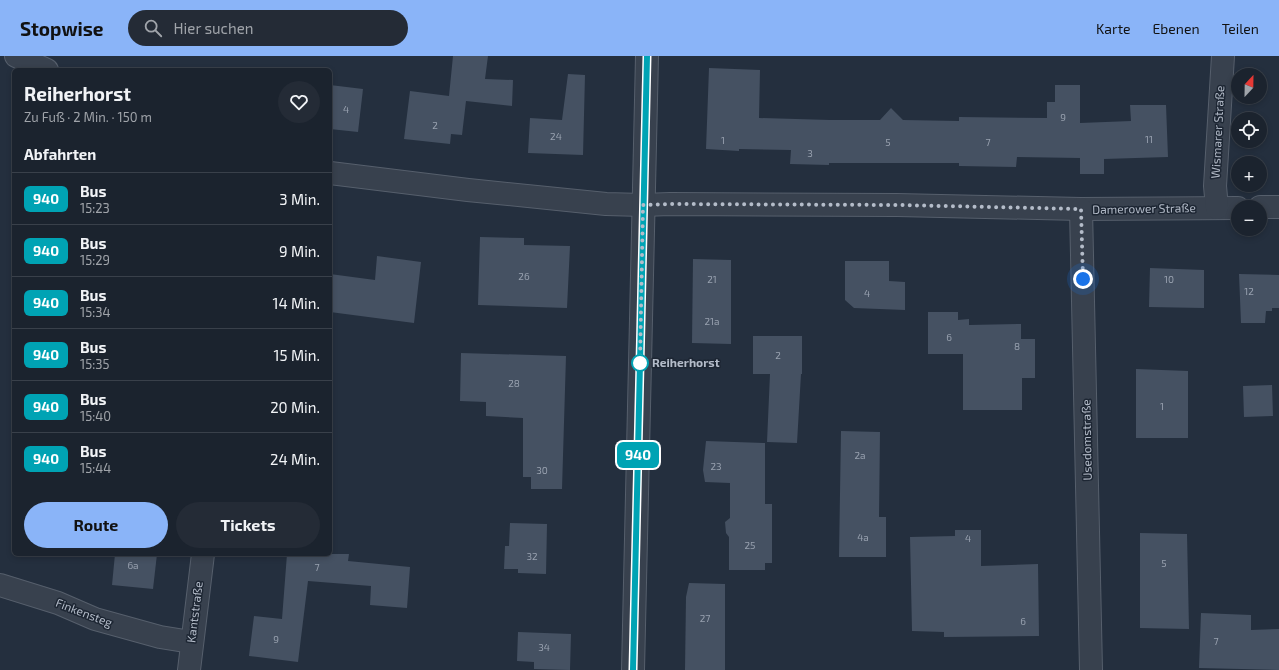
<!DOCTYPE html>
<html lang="de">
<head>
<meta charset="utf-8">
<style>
  body { margin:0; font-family:"Exo 2",sans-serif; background:#242b36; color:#f1f3f6; height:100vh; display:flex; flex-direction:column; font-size:15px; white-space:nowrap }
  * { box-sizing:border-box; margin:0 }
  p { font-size:13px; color:#a0a4aa }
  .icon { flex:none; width:22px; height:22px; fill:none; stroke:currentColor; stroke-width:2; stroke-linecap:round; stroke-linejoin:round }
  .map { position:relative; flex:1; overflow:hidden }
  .drawer { position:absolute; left:12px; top:12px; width:320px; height:488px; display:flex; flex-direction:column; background:#1b232e; border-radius:6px; box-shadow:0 2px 6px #0003,0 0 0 1px #39404a }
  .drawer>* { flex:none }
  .badge { padding:0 8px; border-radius:6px; font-size:14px; line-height:26px }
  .needle { width:26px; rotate:22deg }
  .fabs { position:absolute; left:1231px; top:12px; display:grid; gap:8px }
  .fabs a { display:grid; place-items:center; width:36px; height:36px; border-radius:50%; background:#1b232e; box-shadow:0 2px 6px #0003,0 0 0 1px #39404a; font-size:20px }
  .you { position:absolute; width:20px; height:20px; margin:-10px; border:3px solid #fff; border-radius:50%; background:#1a73e8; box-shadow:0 0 0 6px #1a73e833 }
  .map>.badge { position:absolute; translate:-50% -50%; box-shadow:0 0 0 2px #fff }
  h2 { padding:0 12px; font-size:15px; line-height:36px }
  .round { display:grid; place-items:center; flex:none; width:42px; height:42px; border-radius:21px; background:#242b36 }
  .summary { display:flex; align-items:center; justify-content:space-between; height:68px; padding:0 12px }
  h1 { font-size:19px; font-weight:700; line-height:30px }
  .primary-button { display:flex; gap:8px; margin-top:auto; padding:8px 12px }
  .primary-button a { flex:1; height:46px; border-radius:24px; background:#8ab4f8; color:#111; font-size:16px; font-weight:700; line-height:46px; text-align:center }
  .primary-button a+a { background:#242b36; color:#f1f3f6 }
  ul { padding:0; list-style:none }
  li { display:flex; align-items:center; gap:12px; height:52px; padding:0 12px; border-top:1px solid #39404a }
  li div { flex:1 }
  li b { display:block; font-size:15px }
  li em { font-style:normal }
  li .badge { min-width:44px; font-weight:700; text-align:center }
  header { display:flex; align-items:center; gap:24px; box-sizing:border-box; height:56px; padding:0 20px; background:#8ab4f8; color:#111 }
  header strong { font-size:19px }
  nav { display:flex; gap:22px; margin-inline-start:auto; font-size:14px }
  .search { width:280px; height:36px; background:#242b36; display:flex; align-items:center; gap:10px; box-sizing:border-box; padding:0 14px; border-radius:22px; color:#a0a4aa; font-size:15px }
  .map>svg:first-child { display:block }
  .building { fill:#455162 }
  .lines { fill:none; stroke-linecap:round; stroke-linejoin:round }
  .minor-casing { stroke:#565f6c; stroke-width:24 }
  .minor { stroke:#38414e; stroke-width:22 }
  .line-casing { stroke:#fff; stroke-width:9 }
  .line { stroke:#00a3b4; stroke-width:6 }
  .walk { stroke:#b4bcc9; stroke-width:4; stroke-dasharray:0 7.2 }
  .stop-dot { fill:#fff; stroke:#00a3b4; stroke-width:2 }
  .labels { text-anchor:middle; stroke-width:3; stroke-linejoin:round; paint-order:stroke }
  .number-label { font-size:10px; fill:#98a1af }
  .street-label { font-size:12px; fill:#b4bcc9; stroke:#1d2633 }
  .stop-label { font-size:12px; font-weight:bold; fill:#b4bcc9; stroke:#1d2633; text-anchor:start }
</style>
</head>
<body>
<header>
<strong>Stopwise</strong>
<div class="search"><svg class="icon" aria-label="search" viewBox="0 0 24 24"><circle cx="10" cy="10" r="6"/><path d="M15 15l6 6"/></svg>Hier suchen</div>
<nav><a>Karte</a><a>Ebenen</a><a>Teilen</a></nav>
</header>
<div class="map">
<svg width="1279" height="614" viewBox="0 0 1279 614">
  <rect width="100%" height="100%" fill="#242f3e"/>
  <g class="building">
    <path d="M 453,0 L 488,0 L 485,23 L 513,24 L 512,50 L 466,45 L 462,79 L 451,78 L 450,88 L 404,83 L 410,35 L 449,40 Z"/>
    <path d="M 709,12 L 760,14 L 759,62 L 830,64 L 880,64 L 891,52 L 903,64 L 959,65 L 959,61 L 1047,62 L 1047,46 L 1055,46 L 1055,29 L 1080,29 L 1080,67 L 1131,65 L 1130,49 L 1166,49 L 1168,101 L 1104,103 L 1104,118 L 1080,118 L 1080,102 L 1017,101 L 1016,111 L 959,110 L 959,107 L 829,107 L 829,109 L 790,108 L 791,94 L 739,93 L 739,95 L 706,93 Z"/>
    <path d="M 568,18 L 585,19 L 583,99 L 528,97 L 530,62 L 562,64 Z"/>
    <path d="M 330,29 L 363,33 L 358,76 L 330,73 Z"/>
    <path d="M 480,181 L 524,182 L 524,189 L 570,190 L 567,252 L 478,249 Z"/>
    <path d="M 377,200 L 421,206 L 414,267 L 330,256 L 330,218 L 375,224 Z"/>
    <path d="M 693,203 L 731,204 L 731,288 L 692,287 Z"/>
    <path d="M 845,205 L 889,205 L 889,225 L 905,226 L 905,254 L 854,252 L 845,244 Z"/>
    <path d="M 1150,212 L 1204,214 L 1204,252 L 1149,251 Z"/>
    <path d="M 1239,218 L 1279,219 L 1279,252 L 1272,252 L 1272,255 L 1266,255 L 1265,267 L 1241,267 Z"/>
    <path d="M 928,256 L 958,256 L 958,264 L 969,263 L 969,269 L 1021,268 L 1021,283 L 1035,283 L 1035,322 L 1022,322 L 1022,354 L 963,354 L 963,298 L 928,298 Z"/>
    <path d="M 753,280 L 802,280 L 802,318 L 801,318 L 797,387 L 767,386 L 770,318 L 753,318 Z"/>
    <path d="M 461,297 L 566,300 L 562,433 L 531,433 L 531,421 L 523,421 L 523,362 L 486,360 L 486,346 L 460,345 Z"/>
    <path d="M 1136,313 L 1188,315 L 1188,382 L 1136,382 Z"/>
    <path d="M 1272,329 L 1273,360 L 1244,361 L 1243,330 Z"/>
    <path d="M 841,375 L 880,376 L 879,461 L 886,461 L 886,501 L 839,501 Z"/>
    <path d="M 706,385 L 765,387 L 765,448 L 772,448 L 772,507 L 765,507 L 765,514 L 729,514 L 729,481 L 726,477 L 725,466 L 730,462 L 730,427 L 705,426 L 703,414 Z"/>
    <path d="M 510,467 L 547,468 L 546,518 L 518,517 L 518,513 L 504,513 L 505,490 L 509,490 Z"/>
    <path d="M 955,474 L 981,474 L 981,510 L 1038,508 L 1039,580 L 944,581 L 944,576 L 912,575 L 910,481 L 955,480 Z"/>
    <path d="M 1140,477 L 1187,478 L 1189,573 L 1140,572 Z"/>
    <path d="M 115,498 L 157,498 L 153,533 L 112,529 Z"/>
    <path d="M 287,498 L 349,498 L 348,505 L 410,511 L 407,552 L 370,549 L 371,530 L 308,525 L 298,606 L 249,600 L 254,560 L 282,563 Z"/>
    <path d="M 689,527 L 725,528 L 725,614 L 685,614 L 686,541 Z"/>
    <path d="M 1201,557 L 1251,559 L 1251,574 L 1279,573 L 1279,614 L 1199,612 Z"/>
    <path d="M 518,576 L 571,578 L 570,614 L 534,613 L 534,606 L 517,605 Z"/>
  </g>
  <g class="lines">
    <defs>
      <g id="minor">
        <path d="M 16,0 L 47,14"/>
        <path d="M 330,117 L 468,134 L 606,148 L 643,149 L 670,148 L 897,149 L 1081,153 L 1238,152"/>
        <path d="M 1260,151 L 1279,151"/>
        <path d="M 1217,152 L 1215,130 L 1223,0"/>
        <path d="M 1081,153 L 1091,614"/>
        <path d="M 0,529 L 58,547 L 95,563 L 160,581 L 191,586"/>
        <path d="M 189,614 L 203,498"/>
        <path d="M 633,614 L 647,0"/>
      </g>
    </defs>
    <use href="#minor" class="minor-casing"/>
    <use href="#minor" class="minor"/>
  </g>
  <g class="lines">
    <defs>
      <path id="line" d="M 633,614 L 647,0"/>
    </defs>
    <use href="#line" class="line-casing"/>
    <use href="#line" class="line"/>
    <path class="walk" d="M 640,307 L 643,149 L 670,148 L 898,149 L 1081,153 L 1083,223"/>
  </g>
  <circle class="stop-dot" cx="640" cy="307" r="8"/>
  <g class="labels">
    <g class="number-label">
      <text x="346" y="57">4</text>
      <text x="1063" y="65">9</text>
      <text x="435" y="73">2</text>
      <text x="556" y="84">24</text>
      <text x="1149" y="87">11</text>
      <text x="723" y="88">1</text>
      <text x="888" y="90">5</text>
      <text x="988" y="90">7</text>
      <text x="810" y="101">3</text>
      <text x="524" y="224">26</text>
      <text x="712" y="227">21</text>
      <text x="1169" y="227">10</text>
      <text x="1249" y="239">12</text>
      <text x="867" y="241">4</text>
      <text x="712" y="269">21a</text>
      <text x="949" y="285">6</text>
      <text x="1017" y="294">8</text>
      <text x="778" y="303">2</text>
      <text x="514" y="331">28</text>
      <text x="1162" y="354">1</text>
      <text x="860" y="403">2a</text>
      <text x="716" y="414">23</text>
      <text x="542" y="418">30</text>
      <text x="863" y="485">4a</text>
      <text x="968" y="486">4</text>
      <text x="750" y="493">25</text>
      <text x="532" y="504">32</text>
      <text x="1164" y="511">5</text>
      <text x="133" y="513">6a</text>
      <text x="317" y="515">7</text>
      <text x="705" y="566">27</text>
      <text x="1023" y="569">6</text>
      <text x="276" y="587">9</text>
      <text x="1216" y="589">7</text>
      <text x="544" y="595">34</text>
    </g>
    <g class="street-label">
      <text transform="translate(1218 76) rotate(-87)" y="4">Wismarer Straße</text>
      <text transform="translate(1144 153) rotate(-1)" y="4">Damerower Straße</text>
      <text transform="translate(1087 384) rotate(-91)" y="4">Usedomstraße</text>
      <text transform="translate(195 556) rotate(-83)" y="4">Kantstraße</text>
      <text transform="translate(84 557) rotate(21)" y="4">Finkensteg</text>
    </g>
    <g class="stop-label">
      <text x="652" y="311">Reiherhorst</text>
    </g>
  </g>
</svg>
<div class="fabs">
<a><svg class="needle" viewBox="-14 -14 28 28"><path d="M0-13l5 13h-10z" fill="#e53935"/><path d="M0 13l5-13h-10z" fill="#a0a4aa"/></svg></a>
<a><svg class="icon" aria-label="locate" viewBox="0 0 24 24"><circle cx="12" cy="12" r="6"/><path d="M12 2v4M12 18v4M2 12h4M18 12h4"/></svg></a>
<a>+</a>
<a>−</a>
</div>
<div class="you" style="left:1083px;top:223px"></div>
<b class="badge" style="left:638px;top:399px;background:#00a3b4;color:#fff">940</b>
<section class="drawer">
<div class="summary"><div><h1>Reiherhorst</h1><p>Zu Fuß · 2 Min. · 150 m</p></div><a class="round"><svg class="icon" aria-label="heart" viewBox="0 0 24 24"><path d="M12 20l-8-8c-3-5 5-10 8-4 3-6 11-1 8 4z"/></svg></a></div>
<h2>Abfahrten</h2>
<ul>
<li><span class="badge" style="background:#00a3b4;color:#fff">940</span><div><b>Bus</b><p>15:23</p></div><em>3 Min.</em></li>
<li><span class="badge" style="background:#00a3b4;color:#fff">940</span><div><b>Bus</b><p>15:29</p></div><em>9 Min.</em></li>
<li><span class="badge" style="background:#00a3b4;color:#fff">940</span><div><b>Bus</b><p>15:34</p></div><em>14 Min.</em></li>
<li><span class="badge" style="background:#00a3b4;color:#fff">940</span><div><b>Bus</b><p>15:35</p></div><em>15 Min.</em></li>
<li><span class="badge" style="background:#00a3b4;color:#fff">940</span><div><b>Bus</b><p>15:40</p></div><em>20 Min.</em></li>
<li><span class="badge" style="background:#00a3b4;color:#fff">940</span><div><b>Bus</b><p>15:44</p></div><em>24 Min.</em></li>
</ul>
<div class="primary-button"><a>Route</a><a>Tickets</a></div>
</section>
</div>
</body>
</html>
